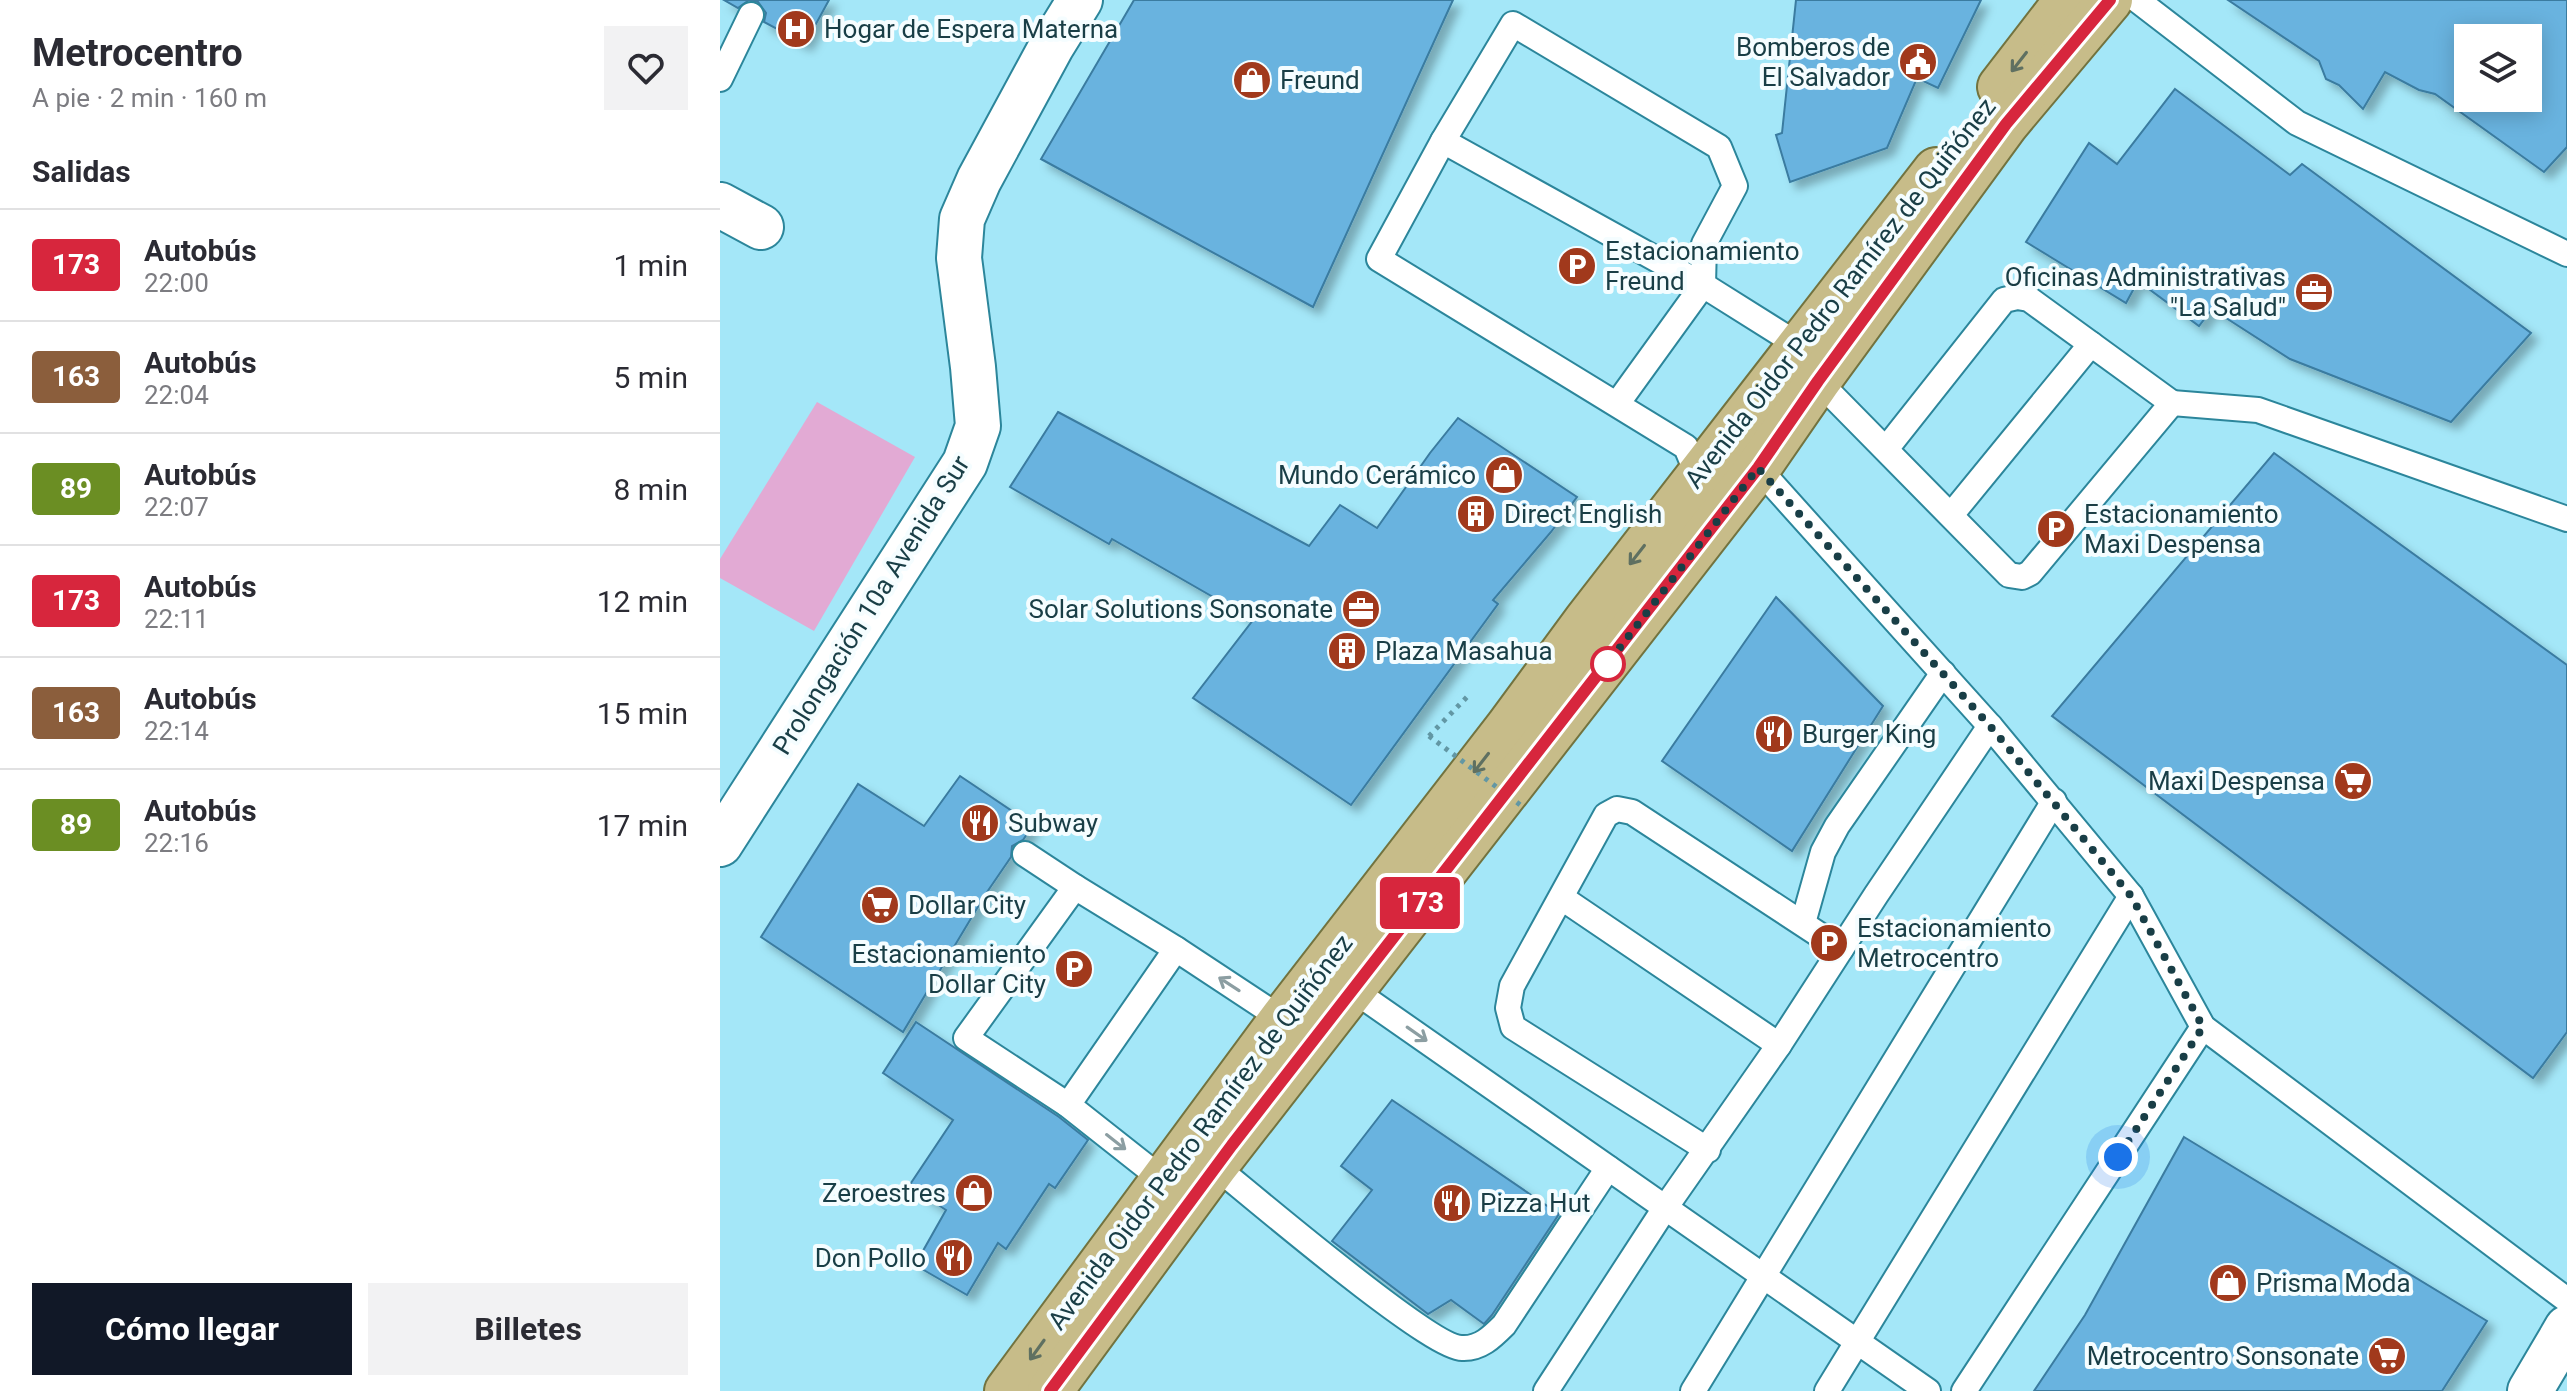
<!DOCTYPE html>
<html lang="es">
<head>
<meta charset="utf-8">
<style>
  body { margin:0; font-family:Roboto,sans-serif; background:#f2f2f3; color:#2b2b33; height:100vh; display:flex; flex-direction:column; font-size:30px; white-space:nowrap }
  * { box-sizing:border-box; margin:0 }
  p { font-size:26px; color:#7c7c81 }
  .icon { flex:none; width:44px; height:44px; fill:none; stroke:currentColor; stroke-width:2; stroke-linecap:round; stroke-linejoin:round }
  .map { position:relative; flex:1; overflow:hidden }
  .drawer { display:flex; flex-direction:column; background:#fff; width:720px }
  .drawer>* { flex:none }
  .badge { padding:0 16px; border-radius:6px; font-size:28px; line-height:52px }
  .buttons { position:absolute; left:1734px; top:24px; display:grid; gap:16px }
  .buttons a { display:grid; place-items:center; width:88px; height:88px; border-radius:0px; background:#fff; box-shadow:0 4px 20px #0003; font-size:40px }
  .you { position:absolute; width:40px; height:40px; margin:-20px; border:6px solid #fff; border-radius:50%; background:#1a73e8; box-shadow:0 0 0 12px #1a73e833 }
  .map>.badge { position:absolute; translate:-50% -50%; box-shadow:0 0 0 4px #fff }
  h2 { padding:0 32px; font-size:30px; line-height:72px }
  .round { display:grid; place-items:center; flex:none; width:84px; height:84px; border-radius:0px; background:#f2f2f3 }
  .headline { display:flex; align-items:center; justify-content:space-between; height:136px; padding:0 32px }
  h1 { font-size:38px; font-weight:700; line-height:60px }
  .cta { display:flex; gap:16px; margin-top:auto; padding:16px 32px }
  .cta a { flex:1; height:92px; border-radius:0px; background:#111827; color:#fff; font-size:32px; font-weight:700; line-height:92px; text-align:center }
  .cta a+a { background:#f2f2f3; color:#2b2b33 }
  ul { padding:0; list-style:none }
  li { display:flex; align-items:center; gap:24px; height:112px; padding:0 32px; border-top:2px solid #e1e1e2 }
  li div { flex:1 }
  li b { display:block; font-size:30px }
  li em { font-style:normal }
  li .badge { min-width:88px; font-weight:700; text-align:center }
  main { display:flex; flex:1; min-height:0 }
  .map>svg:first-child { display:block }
  .green { fill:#e2aad4 }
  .building { fill:#69b3df; stroke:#3a7ba0; stroke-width:2; fill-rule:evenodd; filter:url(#shadow) }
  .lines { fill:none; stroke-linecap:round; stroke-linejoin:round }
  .lane-casing { stroke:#2c869b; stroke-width:28 }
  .street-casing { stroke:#2c869b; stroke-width:48 }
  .primary-casing { stroke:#72733f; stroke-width:48 }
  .path { stroke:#6297a4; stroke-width:5; stroke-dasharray:4 6; stroke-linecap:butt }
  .lane { stroke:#fff; stroke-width:24 }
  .street { stroke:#fff; stroke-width:44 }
  .primary { stroke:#c7bc89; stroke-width:44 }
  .path-bridge { stroke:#6297a4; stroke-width:5; stroke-dasharray:4 6; stroke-linecap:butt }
  .oneway { stroke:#5f7061 }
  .oneway2 { stroke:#8c9ea2 }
  .line-casing { stroke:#fff; stroke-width:18 }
  .line { stroke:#d7263d; stroke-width:12 }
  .walk { stroke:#193e46; stroke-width:8; stroke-dasharray:0 14.4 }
  .stop-dot { fill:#fff; stroke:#d7263d; stroke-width:4 }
  .labels { text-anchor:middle; stroke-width:8; stroke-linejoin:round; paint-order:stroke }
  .poi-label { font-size:26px; fill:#193e46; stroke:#f5fdff; text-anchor:start }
  .street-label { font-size:26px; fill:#193e46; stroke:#f5fdff }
</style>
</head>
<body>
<main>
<section class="drawer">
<div class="headline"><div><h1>Metrocentro</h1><p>A pie · 2 min · 160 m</p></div><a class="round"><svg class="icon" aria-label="heart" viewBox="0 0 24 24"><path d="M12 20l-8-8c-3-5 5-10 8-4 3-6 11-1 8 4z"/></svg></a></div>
<h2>Salidas</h2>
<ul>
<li><span class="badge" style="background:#d7263d;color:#fff">173</span><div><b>Autobús</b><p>22:00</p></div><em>1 min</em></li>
<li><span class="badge" style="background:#8b5e3c;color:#fff">163</span><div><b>Autobús</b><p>22:04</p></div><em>5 min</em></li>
<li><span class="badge" style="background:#6b8e23;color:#fff">89</span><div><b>Autobús</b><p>22:07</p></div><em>8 min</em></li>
<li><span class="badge" style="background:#d7263d;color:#fff">173</span><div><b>Autobús</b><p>22:11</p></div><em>12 min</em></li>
<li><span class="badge" style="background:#8b5e3c;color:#fff">163</span><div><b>Autobús</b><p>22:14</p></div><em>15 min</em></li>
<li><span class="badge" style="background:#6b8e23;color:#fff">89</span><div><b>Autobús</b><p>22:16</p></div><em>17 min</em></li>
</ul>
<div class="cta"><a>Cómo llegar</a><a>Billetes</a></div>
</section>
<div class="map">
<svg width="1847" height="1391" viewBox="0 0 1847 1391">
  <defs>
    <filter id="shadow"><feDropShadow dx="7" dy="7" stdDeviation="4" flood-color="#0004"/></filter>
  </defs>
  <rect width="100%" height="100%" fill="#a4e7f8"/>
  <path class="green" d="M 97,402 L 195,457 L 94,631 L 0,578 L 0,559 Z"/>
  <g class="building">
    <path d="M 4,0 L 109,0 L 85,44 L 44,22 L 46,13 L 38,2 L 29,0 L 18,8 Z"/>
    <path d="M 414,0 L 733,0 L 593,307 L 321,159 Z"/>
    <path d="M 1076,0 L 1261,0 L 1218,88 L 1197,78 L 1167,148 L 1070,182 L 1056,135 L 1062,133 Z"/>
    <path d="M 1508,0 L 1847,0 L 1847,147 L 1824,172 L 1715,94 L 1699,90 L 1665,72 L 1643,109 L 1619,85 L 1606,79 L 1599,61 ZM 1748,38 L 1808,38 L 1808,98 L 1748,98 Z"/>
    <path d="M 1455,89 L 1570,175 L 1582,164 L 1811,333 L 1731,422 L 1570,359 L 1492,309 L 1479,326 L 1418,281 L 1406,303 L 1306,242 L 1369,143 L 1397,164 Z"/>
    <path d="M 338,412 L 589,546 L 620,505 L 657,528 L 710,453 L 738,418 L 857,497 L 831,532 L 773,600 L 778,604 L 631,805 L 473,698 L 533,620 L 392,539 L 389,544 L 290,487 Z"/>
    <path d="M 1554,453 L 1847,665 L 1847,1032 L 1813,1078 L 1332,716 Z"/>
    <path d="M 1056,597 L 1163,706 L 1072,851 L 942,761 Z"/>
    <path d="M 240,776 L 313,825 L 303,840 L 292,846 L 291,857 L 265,895 L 183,1032 L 41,937 L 138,784 L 204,826 Z"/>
    <path d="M 196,1022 L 339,1117 L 368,1140 L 335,1188 L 329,1184 L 286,1249 L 278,1243 L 247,1295 L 195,1265 L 226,1210 L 189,1186 L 233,1120 L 163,1073 Z"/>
    <path d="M 672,1100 L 839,1214 L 772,1315 L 764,1324 L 731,1300 L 708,1314 L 612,1241 L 652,1190 L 621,1166 Z"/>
    <path d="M 1464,1137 L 1767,1321 L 1722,1391 L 1314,1391 L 1365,1315 Z"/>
  </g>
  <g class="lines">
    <defs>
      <g id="lane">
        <path d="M 1417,0 L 1577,123 L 1847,254"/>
        <path d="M 0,79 L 31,15"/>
        <path d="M 723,141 L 983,285 L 1088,351"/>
        <path d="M 1098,381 L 1289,575 L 1302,577 L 1310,573 L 1452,403 L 1309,299 L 1297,297 L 1284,300 L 1166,449"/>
        <path d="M 1452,403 L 1538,410 L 1847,519"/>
        <path d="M 897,404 L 983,285 L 984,244 L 1015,186 L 999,147 L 793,24 L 723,141 L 659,259 L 966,447 L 978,476"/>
        <path d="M 1038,468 L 1270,726 L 1411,896 L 1483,1027 L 1847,1300"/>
        <path d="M 1231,515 L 1371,344"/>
        <path d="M 305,854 L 355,887"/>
        <path d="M 842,898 L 1059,1045"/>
        <path d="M 1083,923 L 1103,852 L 1117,826 L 1223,673"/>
        <path d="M 626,985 L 1208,1391"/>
        <path d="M 348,1105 L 456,949"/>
        <path d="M 988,1150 L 793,1027 L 788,1008 L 792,986 L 886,815 L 897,809 L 912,812 L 1121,949"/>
        <path d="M 495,1166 C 531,1195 710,1348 742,1348 C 760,1349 772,1337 784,1325 L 888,1168"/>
        <path d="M 443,1180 L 348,1105 L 246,1038 L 355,887 L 456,949 L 562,1019"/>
        <path d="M 826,1391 L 945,1208 L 1059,1045 L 1156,895 L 1270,726"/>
        <path d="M 973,1391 L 1334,801"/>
        <path d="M 1107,1391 L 1411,896"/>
        <path d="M 1244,1391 L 1483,1027"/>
      </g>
      <g id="street">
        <path d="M 0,205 L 41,227"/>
        <path d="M 0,844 L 245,463 L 258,426 L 253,367 L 239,258 L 242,219 L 259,180 L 331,47 L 360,0"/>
        <path d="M 1810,1391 L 1847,1328"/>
      </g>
      <g id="primary">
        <path d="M 1280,87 L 1347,0"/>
        <path d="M 287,1391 L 562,1019 L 788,727 L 866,621 L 1216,170"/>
        <path d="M 330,1391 L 495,1166 L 1038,468 L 1098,381 L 1286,124 L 1390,0"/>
      </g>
    </defs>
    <use href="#lane" class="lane-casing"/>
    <use href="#street" class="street-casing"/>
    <use href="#primary" class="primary-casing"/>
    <path class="path" d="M 709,736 L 747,697 L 750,700"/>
    <use href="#lane" class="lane"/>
    <use href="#street" class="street"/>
    <use href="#primary" class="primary"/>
    <path class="path-bridge" d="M 709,736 L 803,807"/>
  </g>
  <defs><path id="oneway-shaft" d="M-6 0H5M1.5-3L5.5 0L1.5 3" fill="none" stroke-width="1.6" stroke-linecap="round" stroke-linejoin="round" transform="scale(2)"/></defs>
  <g class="oneway">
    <use href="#oneway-shaft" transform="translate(1299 62) rotate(128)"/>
    <use href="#oneway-shaft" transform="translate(917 555) rotate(128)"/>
    <use href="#oneway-shaft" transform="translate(761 763) rotate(128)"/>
    <use href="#oneway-shaft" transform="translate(317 1350) rotate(126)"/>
  </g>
  <g class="oneway2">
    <use href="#oneway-shaft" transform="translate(509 984) rotate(-147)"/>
    <use href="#oneway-shaft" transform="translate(697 1034) rotate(35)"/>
    <use href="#oneway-shaft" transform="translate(396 1142) rotate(38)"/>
  </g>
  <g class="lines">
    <defs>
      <path id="line" d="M 330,1391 L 512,1145 L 1038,468 L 1098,381 L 1286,124 L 1390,0"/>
    </defs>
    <use href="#line" class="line-casing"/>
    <use href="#line" class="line"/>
    <path class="walk" d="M 888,664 L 885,667 L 1038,468 L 1270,726 L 1411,896 L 1483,1027 L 1398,1157"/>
  </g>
  <defs>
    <symbol id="hospital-disc" viewBox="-11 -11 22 22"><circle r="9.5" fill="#a1391c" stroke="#f5fdff"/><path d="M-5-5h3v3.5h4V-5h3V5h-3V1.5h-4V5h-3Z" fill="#fff"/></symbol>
    <symbol id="civic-disc" viewBox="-11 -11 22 22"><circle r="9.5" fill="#a1391c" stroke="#f5fdff"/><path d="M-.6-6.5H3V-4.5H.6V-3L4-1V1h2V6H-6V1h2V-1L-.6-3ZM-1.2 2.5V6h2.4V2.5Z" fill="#fff"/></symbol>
    <symbol id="shop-disc" viewBox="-11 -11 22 22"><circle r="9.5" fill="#a1391c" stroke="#f5fdff"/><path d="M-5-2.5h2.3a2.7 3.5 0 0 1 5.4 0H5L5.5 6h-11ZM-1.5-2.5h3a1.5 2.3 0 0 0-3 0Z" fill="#fff"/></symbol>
    <symbol id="parking-disc" viewBox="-11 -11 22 22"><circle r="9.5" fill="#a1391c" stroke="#f5fdff"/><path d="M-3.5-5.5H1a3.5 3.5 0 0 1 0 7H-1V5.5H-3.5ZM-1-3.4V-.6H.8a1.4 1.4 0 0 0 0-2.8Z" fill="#fff"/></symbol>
    <symbol id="office-disc" viewBox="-11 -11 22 22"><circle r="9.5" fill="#a1391c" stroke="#f5fdff"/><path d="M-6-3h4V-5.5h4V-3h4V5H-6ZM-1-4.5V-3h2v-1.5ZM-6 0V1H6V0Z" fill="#fff"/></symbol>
    <symbol id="building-disc" viewBox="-11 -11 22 22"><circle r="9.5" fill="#a1391c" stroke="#f5fdff"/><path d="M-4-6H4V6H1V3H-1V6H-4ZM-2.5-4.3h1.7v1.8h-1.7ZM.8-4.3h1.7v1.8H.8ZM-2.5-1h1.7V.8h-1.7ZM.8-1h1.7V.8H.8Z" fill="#fff"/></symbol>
    <symbol id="restaurant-disc" viewBox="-11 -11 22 22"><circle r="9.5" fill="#a1391c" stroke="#f5fdff"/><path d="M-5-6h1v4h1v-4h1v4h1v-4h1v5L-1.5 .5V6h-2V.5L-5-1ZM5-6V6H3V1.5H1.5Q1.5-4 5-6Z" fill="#fff"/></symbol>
    <symbol id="supermarket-disc" viewBox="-11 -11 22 22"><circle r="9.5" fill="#a1391c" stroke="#f5fdff"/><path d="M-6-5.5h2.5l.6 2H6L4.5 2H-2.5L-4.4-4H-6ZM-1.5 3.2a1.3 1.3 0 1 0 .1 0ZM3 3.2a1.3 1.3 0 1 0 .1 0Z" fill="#fff"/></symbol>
  </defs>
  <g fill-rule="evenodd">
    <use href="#hospital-disc" x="54" y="7" width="44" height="44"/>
    <use href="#civic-disc" x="1176" y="40" width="44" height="44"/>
    <use href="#shop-disc" x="510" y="58" width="44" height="44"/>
    <use href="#parking-disc" x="835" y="244" width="44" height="44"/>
    <use href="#office-disc" x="1572" y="270" width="44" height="44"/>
    <use href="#shop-disc" x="762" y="453" width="44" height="44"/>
    <use href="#building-disc" x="734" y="492" width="44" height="44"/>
    <use href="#parking-disc" x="1314" y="507" width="44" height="44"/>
    <use href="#office-disc" x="619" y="587" width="44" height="44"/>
    <use href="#building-disc" x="605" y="629" width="44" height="44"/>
    <use href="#restaurant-disc" x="1032" y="712" width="44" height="44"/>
    <use href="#supermarket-disc" x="1611" y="759" width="44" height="44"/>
    <use href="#restaurant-disc" x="238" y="801" width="44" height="44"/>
    <use href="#supermarket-disc" x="138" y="883" width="44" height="44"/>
    <use href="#parking-disc" x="1087" y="921" width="44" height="44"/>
    <use href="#parking-disc" x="332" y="947" width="44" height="44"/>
    <use href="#shop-disc" x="232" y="1171" width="44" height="44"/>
    <use href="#restaurant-disc" x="710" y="1181" width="44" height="44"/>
    <use href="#restaurant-disc" x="212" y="1236" width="44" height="44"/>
    <use href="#shop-disc" x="1486" y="1261" width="44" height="44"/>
    <use href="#supermarket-disc" x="1645" y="1334" width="44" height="44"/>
  </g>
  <circle class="stop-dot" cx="888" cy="664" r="16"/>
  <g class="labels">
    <g class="poi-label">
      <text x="104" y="38">Hogar de Espera Materna</text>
      <text x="1170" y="56" text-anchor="end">Bomberos de<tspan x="1170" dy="30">El Salvador</tspan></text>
      <text x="560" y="89">Freund</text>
      <text x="885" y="260">Estacionamiento<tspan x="885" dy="30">Freund</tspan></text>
      <text x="1566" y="286" text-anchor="end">Oficinas Administrativas<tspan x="1566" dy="30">"La Salud"</tspan></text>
      <text x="756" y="484" text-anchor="end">Mundo Cerámico</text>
      <text x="784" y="523">Direct English</text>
      <text x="1364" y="523">Estacionamiento<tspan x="1364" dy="30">Maxi Despensa</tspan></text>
      <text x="613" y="618" text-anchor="end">Solar Solutions Sonsonate</text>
      <text x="655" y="660">Plaza Masahua</text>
      <text x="1082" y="743">Burger King</text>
      <text x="1605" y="790" text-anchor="end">Maxi Despensa</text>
      <text x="288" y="832">Subway</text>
      <text x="188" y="914">Dollar City</text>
      <text x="1137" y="937">Estacionamiento<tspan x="1137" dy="30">Metrocentro</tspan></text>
      <text x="326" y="963" text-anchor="end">Estacionamiento<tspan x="326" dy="30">Dollar City</tspan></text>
      <text x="226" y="1202" text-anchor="end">Zeroestres</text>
      <text x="760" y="1212">Pizza Hut</text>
      <text x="206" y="1267" text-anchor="end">Don Pollo</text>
      <text x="1536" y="1292">Prisma Moda</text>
      <text x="1639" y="1365" text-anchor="end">Metrocentro Sonsonate</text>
    </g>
    <g class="street-label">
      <text transform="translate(1120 293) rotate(-52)" y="9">Avenida Oidor Pedro Ramírez de Quiñónez</text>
      <text transform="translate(151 605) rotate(-58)" y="9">Prolongación 10a Avenida Sur</text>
      <text transform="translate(480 1132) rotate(-53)" y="9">Avenida Oidor Pedro Ramírez de Quiñónez</text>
    </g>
  </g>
</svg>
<div class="buttons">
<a><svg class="icon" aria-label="layers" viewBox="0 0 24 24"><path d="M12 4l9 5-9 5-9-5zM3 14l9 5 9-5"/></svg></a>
</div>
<div class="you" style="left:1398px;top:1157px"></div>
<b class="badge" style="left:700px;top:903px;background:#d7263d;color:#fff">173</b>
</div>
</main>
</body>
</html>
